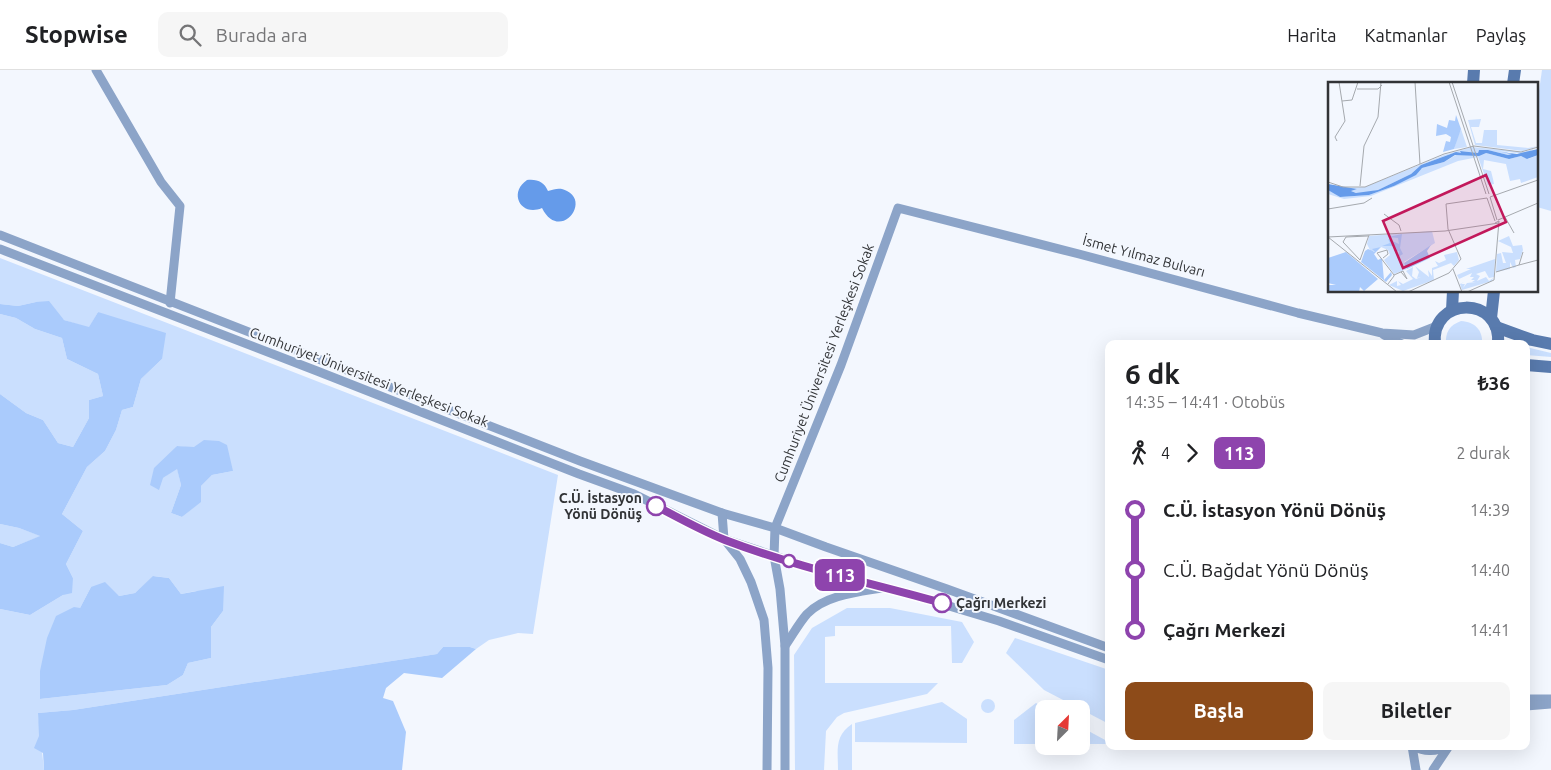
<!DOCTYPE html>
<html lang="tr">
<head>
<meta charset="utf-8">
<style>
  body { margin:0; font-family:Ubuntu,sans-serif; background:#f6f6f6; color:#202124; height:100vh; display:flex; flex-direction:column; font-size:19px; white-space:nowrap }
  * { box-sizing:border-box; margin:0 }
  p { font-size:16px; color:#757577 }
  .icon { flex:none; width:28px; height:28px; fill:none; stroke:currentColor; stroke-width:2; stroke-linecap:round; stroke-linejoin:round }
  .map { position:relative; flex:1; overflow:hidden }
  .side { position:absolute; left:1105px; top:270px; width:425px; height:410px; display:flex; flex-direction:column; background:#fff; border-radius:10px; box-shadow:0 5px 20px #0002 }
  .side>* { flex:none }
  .badge { padding:0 10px; border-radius:8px; font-size:18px; line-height:32px }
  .needle { width:32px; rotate:24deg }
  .tools { position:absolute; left:1035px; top:630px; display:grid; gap:10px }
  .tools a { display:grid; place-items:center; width:55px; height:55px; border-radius:10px; background:#fff; box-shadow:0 5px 20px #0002; font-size:25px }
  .map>.badge { position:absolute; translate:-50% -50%; box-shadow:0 0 0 2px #fff }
  .legs { display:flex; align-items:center; gap:8px; height:55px; padding:0 20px; font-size:16px }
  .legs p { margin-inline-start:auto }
  .summary { display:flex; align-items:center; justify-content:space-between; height:85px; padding:0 20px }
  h1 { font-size:28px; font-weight:700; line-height:38px }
  .button { display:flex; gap:10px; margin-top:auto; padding:10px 20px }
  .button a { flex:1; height:58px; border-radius:10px; background:#8d4b19; color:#fff; font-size:20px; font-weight:700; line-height:58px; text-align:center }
  .button a+a { background:#f6f6f6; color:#202124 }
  ul { padding:0 20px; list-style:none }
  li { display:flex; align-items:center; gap:18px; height:60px; font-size:19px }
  li i { display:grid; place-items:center; width:8px; height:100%; margin:0 6px; background:currentColor }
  li i::after { content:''; width:12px; height:12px; margin:-6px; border:4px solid; border-radius:50%; background:#fff }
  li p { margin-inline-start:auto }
  li:first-child i { background:linear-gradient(#0000 50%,currentColor 0) }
  li:last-child i { background:linear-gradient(currentColor 50%,#0000 0) }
  header { display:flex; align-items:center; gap:30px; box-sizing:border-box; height:70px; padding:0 25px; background:#fff; border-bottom:1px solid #e0e0e0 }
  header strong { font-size:24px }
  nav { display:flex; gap:28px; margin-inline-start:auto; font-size:18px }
  .search { width:350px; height:45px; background:#f6f6f6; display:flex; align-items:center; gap:12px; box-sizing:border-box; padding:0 18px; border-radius:10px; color:#757577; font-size:19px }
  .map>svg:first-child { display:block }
  .green { fill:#cadffe; fill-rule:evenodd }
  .forest { fill:#aacbfc }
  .water { fill:#659bea }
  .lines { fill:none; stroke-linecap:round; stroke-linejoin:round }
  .street { stroke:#8ca4c8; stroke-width:9 }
  .secondary { stroke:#597bae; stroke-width:12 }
  .line-1-casing { stroke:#fff; stroke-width:11 }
  .line-1 { stroke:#8e44ad; stroke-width:8 }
  .stop-1-dot { fill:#fff; stroke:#8e44ad; stroke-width:2.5 }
  .labels { text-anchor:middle; stroke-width:4; stroke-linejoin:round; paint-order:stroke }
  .street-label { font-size:14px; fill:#313336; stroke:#f3f7fe }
  .stop-label { font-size:14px; font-weight:bold; fill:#313336; stroke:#f3f7fe; text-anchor:end }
  .inset-road { fill:none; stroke:#a5a9ae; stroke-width:1 }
  .view { fill:#c2185b; fill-opacity:0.15; stroke:#c2185b; stroke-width:2.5 }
  .inset-edge { fill:none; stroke:#313336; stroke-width:2.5 }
</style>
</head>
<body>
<header>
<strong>Stopwise</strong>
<div class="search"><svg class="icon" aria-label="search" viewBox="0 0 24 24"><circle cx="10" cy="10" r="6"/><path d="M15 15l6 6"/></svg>Burada ara</div>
<nav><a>Harita</a><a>Katmanlar</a><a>Paylaş</a></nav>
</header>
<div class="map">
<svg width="1551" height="700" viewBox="0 0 1551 700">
  <rect width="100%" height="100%" fill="#f3f7fe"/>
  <g class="green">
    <path d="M 1542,0 L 1551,0 L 1551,141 L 1537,137 L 1537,35 Z"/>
    <path d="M 0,188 L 558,405 L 533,564 L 518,563 L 489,570 L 476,579 L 470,577 L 443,577 L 437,584 L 73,640 L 38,643 L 44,700 L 0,700 L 0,539 L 30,545 L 63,525 L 73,508 L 66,494 L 83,461 L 62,444 L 87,397 L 105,381 L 116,360 L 122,340 L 133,337 L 141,309 L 162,289 L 98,242 L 89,258 L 64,250 L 36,232 L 18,236 L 0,234 ZM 177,376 L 194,378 L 233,401 L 212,405 L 201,416 L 200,432 L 182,447 L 171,443 L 181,415 L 177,398 L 163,408 ZM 154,506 L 169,508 L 181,524 L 196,521 L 223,541 L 211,557 L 211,588 L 188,593 L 183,605 L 167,615 L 40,629 L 80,538 L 91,517 L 119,526 L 135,523 Z"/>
    <path d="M 0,244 L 16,248 L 35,259 L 62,268 L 67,289 L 98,304 L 103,326 L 89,330 L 89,348 L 73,377 L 58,373 L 43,350 L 26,343 L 0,324 Z"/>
    <path d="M 1461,251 C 1475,252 1483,260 1482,274 L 1446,274 C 1445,262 1450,255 1461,251 Z"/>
    <path d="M 1526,277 L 1551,283 L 1551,287 L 1526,285 Z"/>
    <path d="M 0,454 L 19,458 L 41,466 L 13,477 L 0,473 Z"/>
    <path d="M 847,538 L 890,538 L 962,552 L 974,572 L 962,593 L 952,593 L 951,556 L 835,556 L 835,566 L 825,567 L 825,613 L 938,613 L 927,624 L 844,643 L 837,647 L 826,661 L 824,700 L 795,700 L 794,585 L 812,558 Z"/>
    <path d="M 1015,568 L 1109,600 L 1109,654 L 1044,620 L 1006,583 Z"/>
    <circle cx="988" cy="636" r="7"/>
    <path d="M 942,632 L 967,649 L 967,673 L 855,672 L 855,653 Z"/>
    <path d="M 1036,633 L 1047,639 L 1044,639 L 1044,674 L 1014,674 L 1014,650 Z"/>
    <path d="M 852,654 L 852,700 L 838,700 C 838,681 834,666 852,654 Z"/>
    <path d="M 1081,657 L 1107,671 L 1107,674 L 1081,674 Z"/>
  </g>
  <g class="forest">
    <path d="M 49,231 L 64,250 L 89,257 L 98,242 L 166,263 L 162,289 L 141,309 L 133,337 L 122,340 L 116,360 L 105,381 L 87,397 L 62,444 L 83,461 L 66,494 L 73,508 L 72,523 L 63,525 L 30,545 L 0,539 L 0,473 L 13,477 L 40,466 L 19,458 L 0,454 L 0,324 L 26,343 L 43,350 L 58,373 L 73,377 L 89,348 L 89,330 L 103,326 L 98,304 L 67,289 L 62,268 L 35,259 L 16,248 L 0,244 L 0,234 L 18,236 L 36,232 Z"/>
    <path d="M 204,370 L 219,371 L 227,375 L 233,401 L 212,405 L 201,416 L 201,432 L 182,447 L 171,443 L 181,415 L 177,399 L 163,408 L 159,420 L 150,415 L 154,398 L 177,376 L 194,377 Z"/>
    <path d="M 153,506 L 169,508 L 181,524 L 224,516 L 223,541 L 211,557 L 211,588 L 188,593 L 183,605 L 167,615 L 40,629 L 40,601 L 47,568 L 56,546 L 74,537 L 80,538 L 91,517 L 105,512 L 119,526 L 135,523 Z"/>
    <path d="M 443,577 L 470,577 L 476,579 L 442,608 L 404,603 L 386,618 L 383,628 L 393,631 L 406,662 L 402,700 L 44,700 L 43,683 L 34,678 L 39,666 L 38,643 L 73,640 L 437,584 Z"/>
  </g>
  <path class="water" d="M 527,110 C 538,109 544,112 548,121 C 555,119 560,117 567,121 C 591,133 559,172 542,138 C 521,147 508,123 527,110 Z"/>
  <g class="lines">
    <g class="street">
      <path d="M 96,0 L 161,112 L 180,136 L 170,233"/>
      <path d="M 0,165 L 580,391 L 722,443 L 775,458 L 826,477 L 947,519 L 1109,578"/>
      <path d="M 0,179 L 317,301 L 579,404 L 634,424 L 724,469 L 811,498 L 906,523 L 999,551 L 1109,590"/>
      <path d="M 1384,265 L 1402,274"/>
      <path d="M 722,443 L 724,469 L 740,489 L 751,512 L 764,550 L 768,598 L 767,700"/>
      <path d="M 785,576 C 792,566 799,553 807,544 C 825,525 858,522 882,518"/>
      <path d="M 1526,629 L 1551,629"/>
      <path d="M 1526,636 L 1551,634"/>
      <path d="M 1412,676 C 1424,681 1435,683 1446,676"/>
      <path d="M 1412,676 L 1416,700"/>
      <path d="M 785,700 L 785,576 L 780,519 L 774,486 L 775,458 L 841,295 L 898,138 L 1079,184 L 1298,243 L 1382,263 L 1414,265 L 1437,256"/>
      <path d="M 1433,700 L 1449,676"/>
    </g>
    <g class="secondary">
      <path d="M 1473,14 L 1474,0"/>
      <path d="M 1513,14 L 1515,0"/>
      <path d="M 1452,240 L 1453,221"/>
      <path d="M 1491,248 L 1494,221"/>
      <path d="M 1496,257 L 1532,270 L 1551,274"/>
      <path d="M 1435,274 C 1430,226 1502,225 1498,274"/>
      <path d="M 1526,295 L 1551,297"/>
    </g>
  </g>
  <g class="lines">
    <defs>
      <path id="line-1" d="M 656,436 C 679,448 702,461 725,470 C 796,497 870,513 942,533"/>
    </defs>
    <use href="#line-1" class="line-1-casing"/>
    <use href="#line-1" class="line-1"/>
  </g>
  <g class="stop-1-dot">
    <circle cx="656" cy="436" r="9"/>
    <circle cx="789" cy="491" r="6"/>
    <circle cx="942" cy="533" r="9"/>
  </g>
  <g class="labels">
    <g class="street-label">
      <text transform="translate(1144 186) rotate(15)" y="5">İsmet Yılmaz Bulvarı</text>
      <text transform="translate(824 293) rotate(-69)" y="5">Cumhuriyet Üniversitesi Yerleşkesi Sokak</text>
      <text transform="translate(369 307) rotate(21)" y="5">Cumhuriyet Üniversitesi Yerleşkesi Sokak</text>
    </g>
    <g class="stop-label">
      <text x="642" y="433">C.Ü. İstasyon<tspan x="642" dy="16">Yönü Dönüş</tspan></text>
      <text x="956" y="538" text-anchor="start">Çağrı Merkezi</text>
    </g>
  </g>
  <g transform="translate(1328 12)">
    <rect width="210" height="210" fill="#f3f7fe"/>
    <path d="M 153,37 L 151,45 L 143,45 L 148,61 L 154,61 L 156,48 L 169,48 L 169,63 L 200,66 L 210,64 L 195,69 L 147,63 L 140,38 ZM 133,47 L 139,65 L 126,67 L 129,56 ZM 144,65 L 196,70 L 210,65 L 196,72 L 173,69 L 185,72 L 180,73 L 160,68 L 151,68 L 150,71 L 133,69 L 133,71 L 125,71 L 93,83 L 83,92 L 50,108 L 31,112 L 23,109 L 29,107 L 10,105 L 0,102 L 15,106 L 37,105 L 116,73 ZM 158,71 L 181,77 L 193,74 L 200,77 L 210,73 L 210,95 L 193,101 L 192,97 L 182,99 L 178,82 L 156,78 L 155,87 L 163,89 L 165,97 L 166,102 L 160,103 L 150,75 L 130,79 L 43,114 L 16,117 L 0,112 L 0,108 L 7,111 L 12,109 L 22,112 L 8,112 L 12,115 L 41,113 L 66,104 L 94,86 L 116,80 L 128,73 ZM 104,149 L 107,161 L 76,180 L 79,187 L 66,192 L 56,178 L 62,173 L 60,168 L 53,165 L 43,170 L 39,162 L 41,154 ZM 181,154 L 185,164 L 194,163 L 195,168 L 192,177 L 187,178 L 188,185 L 185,186 L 182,180 L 182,187 L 168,190 L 169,172 L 173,171 L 175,181 L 178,181 L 174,170 L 185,171 L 183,165 L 170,159 ZM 129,170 L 131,178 L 126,184 L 123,181 L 105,188 L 106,198 L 75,209 L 61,203 L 69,199 L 69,204 L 73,203 L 70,199 L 75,202 L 85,197 L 78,189 L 85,185 L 84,194 L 88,197 L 93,195 L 89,196 L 91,190 L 87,184 L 101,195 L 100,188 L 104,194 L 104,186 L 110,184 L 107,179 L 111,181 L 118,178 L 116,173 ZM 167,177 L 166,195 L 161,196 L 157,189 L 148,192 L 152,194 L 149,199 L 158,195 L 161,199 L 165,196 L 164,199 L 134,208 L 132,202 L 136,200 L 133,202 L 137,202 L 135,206 L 139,201 L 148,200 L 144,200 L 147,198 L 143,198 L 146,195 L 142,195 L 144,191 L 131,197 L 129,193 L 143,187 L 138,187 Z" fill="#cadffe"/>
    <path d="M 128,33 L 133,47 L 126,67 L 115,70 L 118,59 L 122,60 L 123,55 L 118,52 L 108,54 L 109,42 L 119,46 L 121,38 L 127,39 ZM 74,152 L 72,166 L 75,172 L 70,175 L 71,169 L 67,170 L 66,164 L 54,164 L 62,161 L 60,157 L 71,162 L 70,156 L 60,155 ZM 103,163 L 99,169 L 102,176 L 79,187 L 76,181 ZM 53,165 L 46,172 L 50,178 L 54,176 L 56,198 L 63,190 L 64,193 L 58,200 L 33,180 L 37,169 L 40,167 L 47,170 L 44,167 ZM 18,170 L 50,197 L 36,209 L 32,205 L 31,210 L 0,210 L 0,203 L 8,203 L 0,201 L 0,176 Z" fill="#aacbfc"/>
    <path d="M 210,67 L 210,73 L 199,77 L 193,74 L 181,77 L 158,71 L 151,74 L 127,73 L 116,80 L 94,86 L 88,93 L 66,104 L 41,113 L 12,115 L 0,108 L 0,102 L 29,107 L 23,109 L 28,111 L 50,108 L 83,92 L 93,83 L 128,70 L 133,71 L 132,69 L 150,71 L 151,68 L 160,68 L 180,73 L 184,72 L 173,70 L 189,72 Z" fill="#659bea"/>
    <path class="inset-road" d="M 87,0 L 92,82M 121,0 L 158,112M 124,0 L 161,112M 29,7 L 50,7 L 54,3M 14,19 L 24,18 L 30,0M 9,59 L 7,55 L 17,39 L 11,0M 0,100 L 15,105 L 37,105 L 116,72 L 146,64 L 193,70 L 210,65M 32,104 L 36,64 L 50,35 L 53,0M 162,115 L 210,98M 162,115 L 169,138M 159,116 L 167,139M 0,127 L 36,121 L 44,116M 56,132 L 71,143 L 73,149M 177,135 L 186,151M 170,138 L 210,121M 0,155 L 117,149 L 171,141M 0,155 L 69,210M 55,176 L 60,172 L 59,168 L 49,171 L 66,193M 32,178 L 15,160 L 18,155 L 40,154M 32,178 L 41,153M 191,183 L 210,178M 125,187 L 134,210M 168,190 L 191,183 L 195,170M 60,202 L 66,194 L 66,193 L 75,189 L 79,197 L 73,190M 80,210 L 121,191 L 133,177 L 120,147 L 118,122 L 159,116M 139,210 L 166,198 L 171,139 L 167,141"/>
    <path class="view" d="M 158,93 L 178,140 L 75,186 L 55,139 Z"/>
    <rect width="210" height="210" class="inset-edge"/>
  </g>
</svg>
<div class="tools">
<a><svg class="needle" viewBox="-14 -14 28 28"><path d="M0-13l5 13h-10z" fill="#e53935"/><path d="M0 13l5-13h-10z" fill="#757577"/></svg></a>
</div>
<b class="badge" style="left:840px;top:505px;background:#8e44ad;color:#fff">113</b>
<section class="side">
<div class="summary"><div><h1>6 dk</h1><p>14:35 – 14:41 · Otobüs</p></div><b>₺36</b></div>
<div class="legs"><svg class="icon" aria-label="walk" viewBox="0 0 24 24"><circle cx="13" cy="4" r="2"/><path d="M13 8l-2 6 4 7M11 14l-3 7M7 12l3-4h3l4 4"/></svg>4<svg class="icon" aria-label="forward" viewBox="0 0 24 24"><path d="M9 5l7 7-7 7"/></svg><b class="badge" style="background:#8e44ad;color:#fff">113</b><p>2 durak</p></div>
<ul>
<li><i style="color:#8e44ad"></i><b>C.Ü. İstasyon Yönü Dönüş</b><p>14:39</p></li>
<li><i style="color:#8e44ad"></i><span>C.Ü. Bağdat Yönü Dönüş</span><p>14:40</p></li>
<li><i style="color:#8e44ad"></i><b>Çağrı Merkezi</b><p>14:41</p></li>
</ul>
<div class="button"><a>Başla</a><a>Biletler</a></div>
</section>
</div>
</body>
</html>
